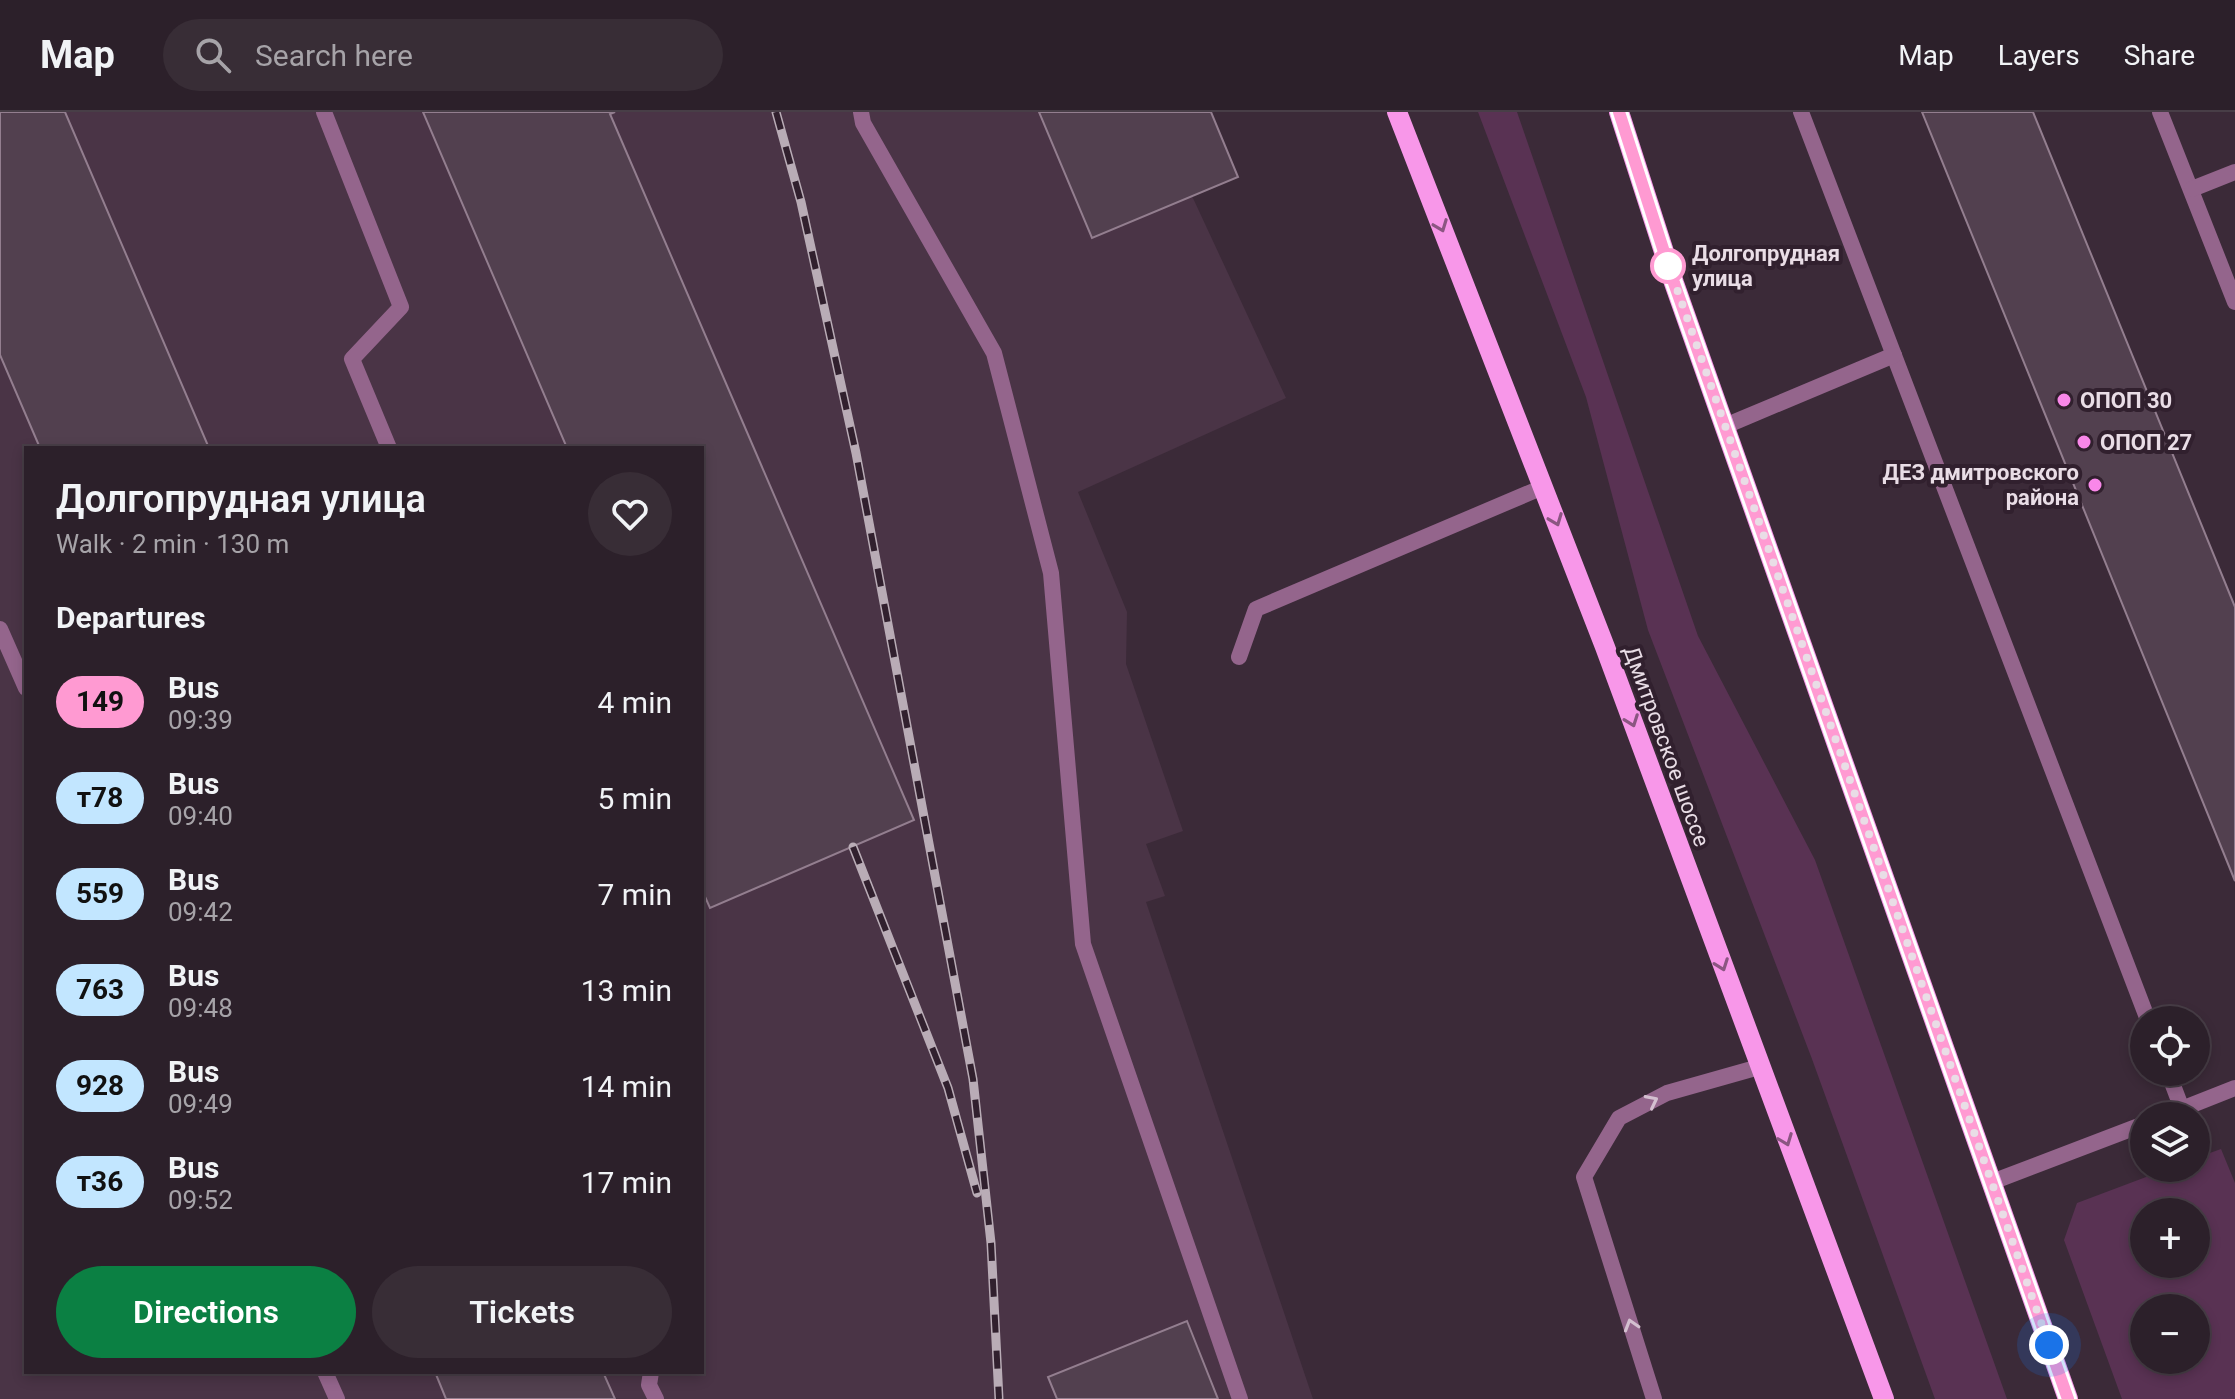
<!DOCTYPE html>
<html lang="en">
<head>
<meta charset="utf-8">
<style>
  body { margin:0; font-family:Roboto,sans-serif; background:#382d36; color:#f1f3f6; height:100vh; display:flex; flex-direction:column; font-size:30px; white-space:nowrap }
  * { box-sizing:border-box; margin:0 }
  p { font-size:26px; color:#a6a3a8 }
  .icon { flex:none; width:44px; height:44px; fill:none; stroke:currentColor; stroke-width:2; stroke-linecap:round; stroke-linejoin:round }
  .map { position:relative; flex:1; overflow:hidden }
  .side { position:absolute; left:24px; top:334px; width:680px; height:928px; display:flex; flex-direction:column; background:#2c202a; border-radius:0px; box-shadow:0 4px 12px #0003,0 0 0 2px #483e47 }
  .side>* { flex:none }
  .badge { padding:0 16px; border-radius:26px; font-size:28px; line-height:52px }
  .fabs { position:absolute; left:2130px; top:894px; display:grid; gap:16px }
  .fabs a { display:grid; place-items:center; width:80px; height:80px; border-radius:50%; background:#2c202a; box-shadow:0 4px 12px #0003,0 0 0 2px #483e47; font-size:40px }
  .you { position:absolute; width:40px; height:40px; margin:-20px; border:6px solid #fff; border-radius:50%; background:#1a73e8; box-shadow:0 0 0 12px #1a73e833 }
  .map>.badge { position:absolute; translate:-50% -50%; box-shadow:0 0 0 4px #fff }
  h2 { padding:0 32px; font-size:30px; line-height:72px }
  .round { display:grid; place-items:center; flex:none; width:84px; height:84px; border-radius:42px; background:#382d36 }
  .head { display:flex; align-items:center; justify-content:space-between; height:136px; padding:0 32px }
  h1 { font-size:38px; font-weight:600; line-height:60px }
  .action { display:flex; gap:16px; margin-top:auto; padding:16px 32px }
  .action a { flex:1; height:92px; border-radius:48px; background:#0b8043; color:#fff; font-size:32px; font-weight:600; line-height:92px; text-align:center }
  .action a+a { background:#382d36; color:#f1f3f6 }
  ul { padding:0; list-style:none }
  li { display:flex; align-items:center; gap:24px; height:96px; padding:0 32px }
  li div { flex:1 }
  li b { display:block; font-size:30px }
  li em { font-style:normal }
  li .badge { min-width:88px; font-weight:700; text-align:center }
  header { display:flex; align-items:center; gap:48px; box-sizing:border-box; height:112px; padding:0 40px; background:#2c202a; border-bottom:2px solid #483e47 }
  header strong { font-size:38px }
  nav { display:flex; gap:44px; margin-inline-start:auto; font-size:28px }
  .search { width:560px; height:72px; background:#382d36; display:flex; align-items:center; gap:20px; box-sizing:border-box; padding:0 28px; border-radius:44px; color:#a6a3a8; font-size:30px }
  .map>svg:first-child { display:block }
  .built { fill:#4a3446; fill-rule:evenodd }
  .green { fill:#593253; fill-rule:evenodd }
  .building { fill:#52404f; stroke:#937e8f; stroke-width:2 }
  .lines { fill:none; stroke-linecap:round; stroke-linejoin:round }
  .lane { stroke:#94658c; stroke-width:16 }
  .primary { stroke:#f897e9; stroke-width:20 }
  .rail-casing { stroke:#b9acb6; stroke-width:9 }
  .rail { stroke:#31202e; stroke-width:6; stroke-dasharray:18; stroke-linecap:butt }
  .oneway { stroke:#8b5682 }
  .oneway2 { stroke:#d4bfd0 }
  .line-casing { stroke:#fff; stroke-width:18 }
  .line { stroke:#ff9ad2; stroke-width:12 }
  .walk { stroke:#e9dde6; stroke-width:8; stroke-dasharray:0 14.4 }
  .stop-dot { fill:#fff; stroke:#ff9ad2; stroke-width:4 }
  .poi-dot { fill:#f987e9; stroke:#31202e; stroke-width:3 }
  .labels { text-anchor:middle; stroke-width:8; stroke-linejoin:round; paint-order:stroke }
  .stop-label { font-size:22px; font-weight:bold; fill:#e9dde6; stroke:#31202e; text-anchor:start }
  .poi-label { font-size:22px; font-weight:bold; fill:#e9dde6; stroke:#31202e; text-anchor:start }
  .street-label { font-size:22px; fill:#e9dde6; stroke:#31202e }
</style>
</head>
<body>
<header>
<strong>Map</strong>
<div class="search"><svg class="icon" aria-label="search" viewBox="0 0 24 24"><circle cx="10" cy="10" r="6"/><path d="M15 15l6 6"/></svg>Search here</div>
<nav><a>Map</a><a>Layers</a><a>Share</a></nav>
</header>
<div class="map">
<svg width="2235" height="1287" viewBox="0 0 2235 1287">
  <rect width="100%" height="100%" fill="#3b2a38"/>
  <path class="built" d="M 0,0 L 1211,0 L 1238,65 L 1192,84 L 1286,286 L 1078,380 L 1127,500 L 1126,552 L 1183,719 L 1146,732 L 1165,784 L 1146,790 L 1313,1287 L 0,1287 ZM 26,336 L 702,336 L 702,1260 L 26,1260 Z"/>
  <g class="green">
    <path d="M 1478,0 L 1517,0 L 1698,524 L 1815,748 L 2007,1287 L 1935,1287 L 1812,947 L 1648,518 L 1586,285 Z"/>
    <path d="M 2221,1037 L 2235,1071 L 2235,1287 L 2122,1287 L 2064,1128 L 2077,1091 L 2170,1056 L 2196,1056 L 2196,1046 ZM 2144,1100 L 2196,1100 L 2196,1152 L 2144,1152 ZM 2144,1196 L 2196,1196 L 2196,1248 L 2144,1248 Z"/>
  </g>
  <g class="building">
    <path d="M 0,0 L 65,0 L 209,336 L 40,336 L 0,243 Z"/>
    <path d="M 423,0 L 615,0 L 610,2 L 914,708 L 710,796 L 702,778 L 702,336 L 567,336 Z"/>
    <path d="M 1039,0 L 1211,0 L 1238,65 L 1092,126 Z"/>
    <path d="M 1922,0 L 2033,0 L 2235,495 L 2235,769 Z"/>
    <path d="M 1187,1209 L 1218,1287 L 1057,1287 L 1048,1265 Z"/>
    <path d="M 435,1260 L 603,1260 L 615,1287 L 446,1287 Z"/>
  </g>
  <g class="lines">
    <g class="lane">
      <path d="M 324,0 L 401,195 L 352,247 L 389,336"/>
      <path d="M 861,0 L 863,11 L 994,241 L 1051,461 L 1083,832 L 1240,1287"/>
      <path d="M 1801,0 L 2148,908"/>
      <path d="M 2160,0 L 2235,190"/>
      <path d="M 2192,77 L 2235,60"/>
      <path d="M 1725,314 L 1894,243"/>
      <path d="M 0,517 L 26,576"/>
      <path d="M 1239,545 L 1256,497 L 1543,375"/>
      <path d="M 2168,960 L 2182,997"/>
      <path d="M 2164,1004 L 2235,976"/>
      <path d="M 1992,1070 L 2144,1012"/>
      <path d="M 325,1260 L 337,1287"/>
      <path d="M 651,1260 L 649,1273 L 656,1287"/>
      <path d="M 1654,1287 L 1584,1065 L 1619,1006 L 1667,981 L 1759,955"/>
    </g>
    <g class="primary">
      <path d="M 1397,0 L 1605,535 L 1884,1287"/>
      <path d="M 1619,0 L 1674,171 L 2068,1287"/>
    </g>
    <defs>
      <g id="rail">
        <path d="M 776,0 L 801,90 L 856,341 L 973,967 L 991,1131 L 999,1287"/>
        <path d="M 853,735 L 948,976 L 977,1081"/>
      </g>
    </defs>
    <use href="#rail" class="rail-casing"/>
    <use href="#rail" class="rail"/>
  </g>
  <defs><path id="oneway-chevron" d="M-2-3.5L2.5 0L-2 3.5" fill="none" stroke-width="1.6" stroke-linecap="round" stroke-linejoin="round" transform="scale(2)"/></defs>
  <g class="oneway">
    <use href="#oneway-chevron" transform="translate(1441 114) rotate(69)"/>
    <use href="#oneway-chevron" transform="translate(1556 408) rotate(69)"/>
    <use href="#oneway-chevron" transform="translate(1632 609) rotate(70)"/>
    <use href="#oneway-chevron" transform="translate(1722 853) rotate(70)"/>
    <use href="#oneway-chevron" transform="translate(1786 1028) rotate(69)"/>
  </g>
  <g class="oneway2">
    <use href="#oneway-chevron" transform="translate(1652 989) rotate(-27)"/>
    <use href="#oneway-chevron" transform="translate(1631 1213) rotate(-107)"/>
  </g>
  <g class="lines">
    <defs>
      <path id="line" d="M 1619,0 L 1674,171 L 2068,1287"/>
    </defs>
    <use href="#line" class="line-casing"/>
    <use href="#line" class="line"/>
    <path class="walk" d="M 1668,154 L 1666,146 L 2049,1233"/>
  </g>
  <circle class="stop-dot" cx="1668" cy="154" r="16"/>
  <g class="poi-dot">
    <circle cx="2064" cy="288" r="8"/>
    <circle cx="2084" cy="330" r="8"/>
    <circle cx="2095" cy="373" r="8"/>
  </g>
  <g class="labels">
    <g class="stop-label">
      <text x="1692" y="149">Долгопрудная<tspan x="1692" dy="25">улица</tspan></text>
    </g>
    <g class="poi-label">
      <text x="2080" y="296">ОПОП 30</text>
      <text x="2100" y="338">ОПОП 27</text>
      <text x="2079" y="368" text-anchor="end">ДЕЗ дмитровского<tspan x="2079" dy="25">района</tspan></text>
    </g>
    <g class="street-label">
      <text transform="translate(1667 634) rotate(70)" y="8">Дмитровское шоссе</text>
    </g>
  </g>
</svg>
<div class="fabs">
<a><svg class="icon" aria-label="locate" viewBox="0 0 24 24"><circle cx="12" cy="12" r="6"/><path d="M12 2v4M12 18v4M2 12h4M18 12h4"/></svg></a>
<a><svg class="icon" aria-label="layers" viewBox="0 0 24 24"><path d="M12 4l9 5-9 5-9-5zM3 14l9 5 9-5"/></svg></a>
<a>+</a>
<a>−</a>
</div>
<div class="you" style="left:2049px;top:1233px"></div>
<section class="side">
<div class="head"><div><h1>Долгопрудная улица</h1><p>Walk · 2 min · 130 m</p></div><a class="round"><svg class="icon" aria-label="heart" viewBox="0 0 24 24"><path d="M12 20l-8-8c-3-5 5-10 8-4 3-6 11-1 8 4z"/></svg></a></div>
<h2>Departures</h2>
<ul>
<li><span class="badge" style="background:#ff9ad2;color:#111">149</span><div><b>Bus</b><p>09:39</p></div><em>4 min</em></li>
<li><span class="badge" style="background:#c2e6ff;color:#111">т78</span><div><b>Bus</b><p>09:40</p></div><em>5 min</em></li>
<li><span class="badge" style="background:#c2e6ff;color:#111">559</span><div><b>Bus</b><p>09:42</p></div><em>7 min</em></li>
<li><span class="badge" style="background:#c2e6ff;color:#111">763</span><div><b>Bus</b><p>09:48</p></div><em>13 min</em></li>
<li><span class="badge" style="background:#c2e6ff;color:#111">928</span><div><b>Bus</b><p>09:49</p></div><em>14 min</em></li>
<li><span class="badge" style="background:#c2e6ff;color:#111">т36</span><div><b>Bus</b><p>09:52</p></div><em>17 min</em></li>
</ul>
<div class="action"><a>Directions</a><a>Tickets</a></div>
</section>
</div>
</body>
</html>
